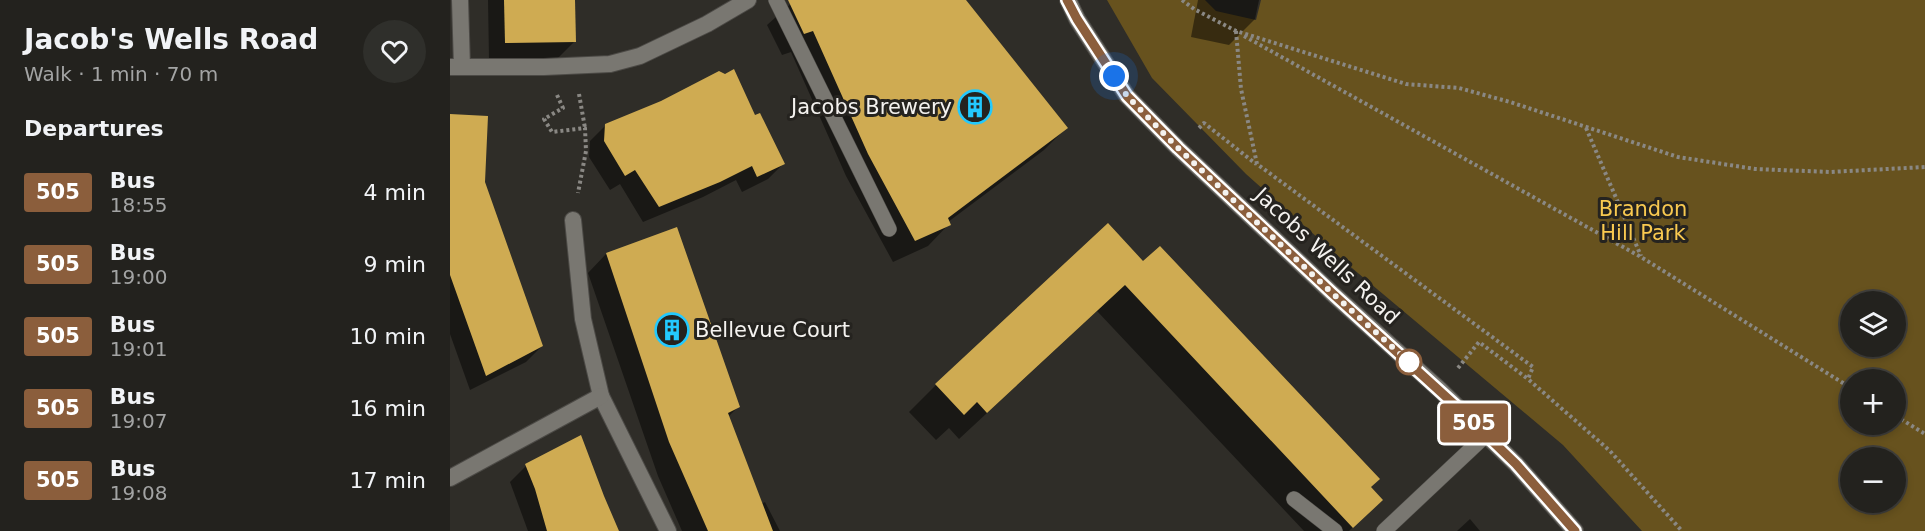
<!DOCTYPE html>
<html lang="en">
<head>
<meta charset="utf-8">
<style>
  body { margin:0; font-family:"DejaVu Sans",sans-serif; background:#2f2f2b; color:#f1f3f6; height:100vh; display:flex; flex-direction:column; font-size:22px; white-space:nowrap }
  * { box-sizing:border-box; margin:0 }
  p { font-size:20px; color:#a3a4a4 }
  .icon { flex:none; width:33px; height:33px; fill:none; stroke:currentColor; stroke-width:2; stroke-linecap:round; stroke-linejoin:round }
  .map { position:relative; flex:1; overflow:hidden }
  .panel { display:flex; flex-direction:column; background:#23221e; width:450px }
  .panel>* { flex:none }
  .badge { padding:0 12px; border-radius:4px; font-size:21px; line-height:39px }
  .fabs { position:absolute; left:1390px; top:291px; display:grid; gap:12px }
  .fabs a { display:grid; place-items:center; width:66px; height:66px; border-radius:50%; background:#23221e; box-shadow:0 3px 9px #0003,0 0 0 2px #403f3c; font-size:30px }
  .you { position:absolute; width:30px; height:30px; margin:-15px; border:4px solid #fff; border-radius:50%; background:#1a73e8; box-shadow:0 0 0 9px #1a73e833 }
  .map>.badge { position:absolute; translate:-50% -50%; box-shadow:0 0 0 3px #fff }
  h2 { padding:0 24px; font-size:22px; line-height:54px }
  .round { display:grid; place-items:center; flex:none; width:63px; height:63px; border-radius:32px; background:#2f2f2b }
  .summary { display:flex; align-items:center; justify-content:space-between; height:102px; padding:0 24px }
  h1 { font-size:28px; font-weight:800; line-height:45px }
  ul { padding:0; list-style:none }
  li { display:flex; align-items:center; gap:18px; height:72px; padding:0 24px }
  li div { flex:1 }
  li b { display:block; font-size:22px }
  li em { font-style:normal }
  li .badge { min-width:66px; font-weight:700; text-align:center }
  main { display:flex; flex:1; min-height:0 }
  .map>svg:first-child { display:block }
  .green { fill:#67521e; fill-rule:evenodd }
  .shadow { fill:#0007 }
  .building { fill:#cfab52 }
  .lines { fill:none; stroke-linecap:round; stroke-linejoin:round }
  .service-casing { stroke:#4c4a46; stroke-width:16 }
  .minor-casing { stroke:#4c4a46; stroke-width:18 }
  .secondary-casing { stroke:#4c4a46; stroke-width:18 }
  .path { stroke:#8a8884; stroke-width:4; stroke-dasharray:3 3; stroke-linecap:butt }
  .service { stroke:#797771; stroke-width:15 }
  .minor { stroke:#797771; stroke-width:16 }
  .secondary { stroke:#797771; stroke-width:16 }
  .line-casing { stroke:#fff; stroke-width:14 }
  .line { stroke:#8b5e3c; stroke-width:9 }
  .walk { stroke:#f4f2ef; stroke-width:6; stroke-dasharray:0 10.8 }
  .stop-dot { fill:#fff; stroke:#8b5e3c; stroke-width:3 }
  .labels { text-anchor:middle; stroke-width:6; stroke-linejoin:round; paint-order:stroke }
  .poi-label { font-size:21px; fill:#f4f2ef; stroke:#25231f; text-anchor:end }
  .park-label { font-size:21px; fill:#f8c950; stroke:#25231f }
  .street-label { font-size:21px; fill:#f4f2ef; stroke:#25231f }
</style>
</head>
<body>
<main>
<section class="panel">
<div class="summary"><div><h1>Jacob's Wells Road</h1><p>Walk · 1 min · 70 m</p></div><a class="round"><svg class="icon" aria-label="heart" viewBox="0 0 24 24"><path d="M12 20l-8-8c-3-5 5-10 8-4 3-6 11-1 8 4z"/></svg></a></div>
<h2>Departures</h2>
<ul>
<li><span class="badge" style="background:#8b5e3c;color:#fff">505</span><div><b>Bus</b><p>18:55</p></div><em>4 min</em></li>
<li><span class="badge" style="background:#8b5e3c;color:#fff">505</span><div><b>Bus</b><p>19:00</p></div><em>9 min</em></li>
<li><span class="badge" style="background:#8b5e3c;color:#fff">505</span><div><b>Bus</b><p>19:01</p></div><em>10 min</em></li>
<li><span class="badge" style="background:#8b5e3c;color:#fff">505</span><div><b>Bus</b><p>19:07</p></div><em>16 min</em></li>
<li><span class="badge" style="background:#8b5e3c;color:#fff">505</span><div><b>Bus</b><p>19:08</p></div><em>17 min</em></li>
</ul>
</section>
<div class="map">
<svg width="1475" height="531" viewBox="0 0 1475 531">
  <rect width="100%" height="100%" fill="#2f2d28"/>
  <path class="green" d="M 657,0 L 755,0 L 766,11 L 806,20 L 811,0 L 1475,0 L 1475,531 L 1192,531 L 1113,445 L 896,263 L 796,174 L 702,78 ZM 1401,302 L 1446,302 L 1446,346 L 1401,346 ZM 1401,380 L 1446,380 L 1446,424 L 1401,424 ZM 1401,458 L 1446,458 L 1446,502 L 1401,502 Z"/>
  <g class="shadow">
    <path d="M 38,0 L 124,0 L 125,41 L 108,58 L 39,59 Z"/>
    <path d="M 345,0 L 505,0 L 616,128 L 594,150 L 498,222 L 499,224 L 478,246 L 443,262 L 396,176 L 341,52 L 332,55 L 317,25 Z"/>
    <path d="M 748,0 L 809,0 L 805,19 L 779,45 L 741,37 Z"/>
    <path d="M 0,114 L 92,346 L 76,362 L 20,390 L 0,334 Z"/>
    <path d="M 305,117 L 333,164 L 318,179 L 292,192 L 286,180 L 253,197 L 193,222 L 170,184 L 160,190 L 139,157 L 140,141 L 156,125 Z"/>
    <path d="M 156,254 L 288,407 L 278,417 L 311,504 L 315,502 L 330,531 L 232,531 L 208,476 L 138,273 Z"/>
    <path d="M 693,263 L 930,500 L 899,531 L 854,531 L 647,311 L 509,439 L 499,428 L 486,440 L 459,412 L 486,385 Z"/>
    <path d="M 76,466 L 167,531 L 78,531 L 60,482 Z"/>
    <path d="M 1020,519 L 1030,531 L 1007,531 Z"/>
  </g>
  <g class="building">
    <path d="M 54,0 L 125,0 L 126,42 L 55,43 Z"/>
    <path d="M 338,0 L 516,0 L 618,128 L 498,218 L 501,225 L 465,241 L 418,154 L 363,31 L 354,34 Z"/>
    <path d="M 284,69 L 305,115 L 310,113 L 335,164 L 307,177 L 302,166 L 270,182 L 209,207 L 185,170 L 175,176 L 154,141 L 155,124 L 211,101 L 269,71 L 275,74 Z"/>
    <path d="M 0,114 L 38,116 L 35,182 L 93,346 L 36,376 L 0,275 Z"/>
    <path d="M 658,223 L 693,261 L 710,246 L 930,479 L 921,487 L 933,500 L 903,528 L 675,285 L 537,413 L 527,402 L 514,415 L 485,384 Z"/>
    <path d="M 227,227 L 290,407 L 278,413 L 323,531 L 258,531 L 219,442 L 156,253 Z"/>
    <path d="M 131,435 L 154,496 L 169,531 L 97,531 L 85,489 L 75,464 Z"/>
  </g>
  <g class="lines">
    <defs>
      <g id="service">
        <path d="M 326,0 L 439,229"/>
        <path d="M 844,499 L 885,531"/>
        <path d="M 934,531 L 1036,435"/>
      </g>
      <g id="minor">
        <path d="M 10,0 L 12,67"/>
        <path d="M 0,67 L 94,67 L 160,64 L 190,56 L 257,24 L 298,0"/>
        <path d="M 123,220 L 133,319 L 151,396 L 218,531"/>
        <path d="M 0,478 L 151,396"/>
      </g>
      <path id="secondary" d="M 618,0 L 627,19 L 677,96 L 728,148 L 882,293 L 990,390 L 1066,464 L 1125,531"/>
    </defs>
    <use href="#service" class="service-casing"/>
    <use href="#minor" class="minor-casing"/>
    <use href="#secondary" class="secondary-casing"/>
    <g class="path">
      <path d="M 732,0 L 744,9 L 786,31 L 956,84 L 1009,88 L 1060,102 L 1228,157 L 1305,169 L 1380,172 L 1475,167"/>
      <path d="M 786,31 L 791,89 L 807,164 L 1083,367 L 1078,379 L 1160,451 L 1232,531"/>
      <path d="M 794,36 L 1191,257 L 1401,388"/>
      <path d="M 129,94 L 135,128"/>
      <path d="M 107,95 L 113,108 L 94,119 L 102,132 L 135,128 L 136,151 L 128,193"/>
      <path d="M 749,128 L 754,123 L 806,164"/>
      <path d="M 1136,128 L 1191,256"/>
      <path d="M 1008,368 L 1029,342 L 1078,379"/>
      <path d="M 1446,416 L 1475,434"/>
    </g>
    <use href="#service" class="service"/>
    <use href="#minor" class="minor"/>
    <use href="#secondary" class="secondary"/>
  </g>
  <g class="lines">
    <defs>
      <path id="line" d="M 617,0 L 627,19 L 677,96 L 728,148 L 882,293 L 1005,405 L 1066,464 L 1125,531"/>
    </defs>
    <use href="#line" class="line-casing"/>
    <use href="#line" class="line"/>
    <path class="walk" d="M 664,76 L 677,96 L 728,148 L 882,293 L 959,362"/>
  </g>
  <defs>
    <symbol id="building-ring" viewBox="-11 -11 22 22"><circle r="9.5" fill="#25231f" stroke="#23c9fe" stroke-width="1.5"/><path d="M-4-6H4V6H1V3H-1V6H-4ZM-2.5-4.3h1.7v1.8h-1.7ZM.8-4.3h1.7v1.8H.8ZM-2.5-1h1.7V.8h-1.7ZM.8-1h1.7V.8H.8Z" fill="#23c9fe"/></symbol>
  </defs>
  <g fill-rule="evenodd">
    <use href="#building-ring" x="506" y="88" width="38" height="38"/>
    <use href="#building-ring" x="203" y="311" width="38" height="38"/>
  </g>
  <circle class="stop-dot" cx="959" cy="362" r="12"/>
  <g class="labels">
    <g class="poi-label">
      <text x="502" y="114">Jacobs Brewery</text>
      <text x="245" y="337" text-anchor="start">Bellevue Court</text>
    </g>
    <g class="park-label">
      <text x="1193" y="216">Brandon<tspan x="1193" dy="24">Hill Park</tspan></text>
    </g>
    <g class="street-label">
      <text transform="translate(877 256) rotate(43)" y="7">Jacobs Wells Road</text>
    </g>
  </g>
</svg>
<div class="fabs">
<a><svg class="icon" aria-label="layers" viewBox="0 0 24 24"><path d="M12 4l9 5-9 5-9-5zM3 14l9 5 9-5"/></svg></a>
<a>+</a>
<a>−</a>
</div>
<div class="you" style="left:664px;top:76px"></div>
<b class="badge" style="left:1024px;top:423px;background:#8b5e3c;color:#fff">505</b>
</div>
</main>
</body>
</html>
